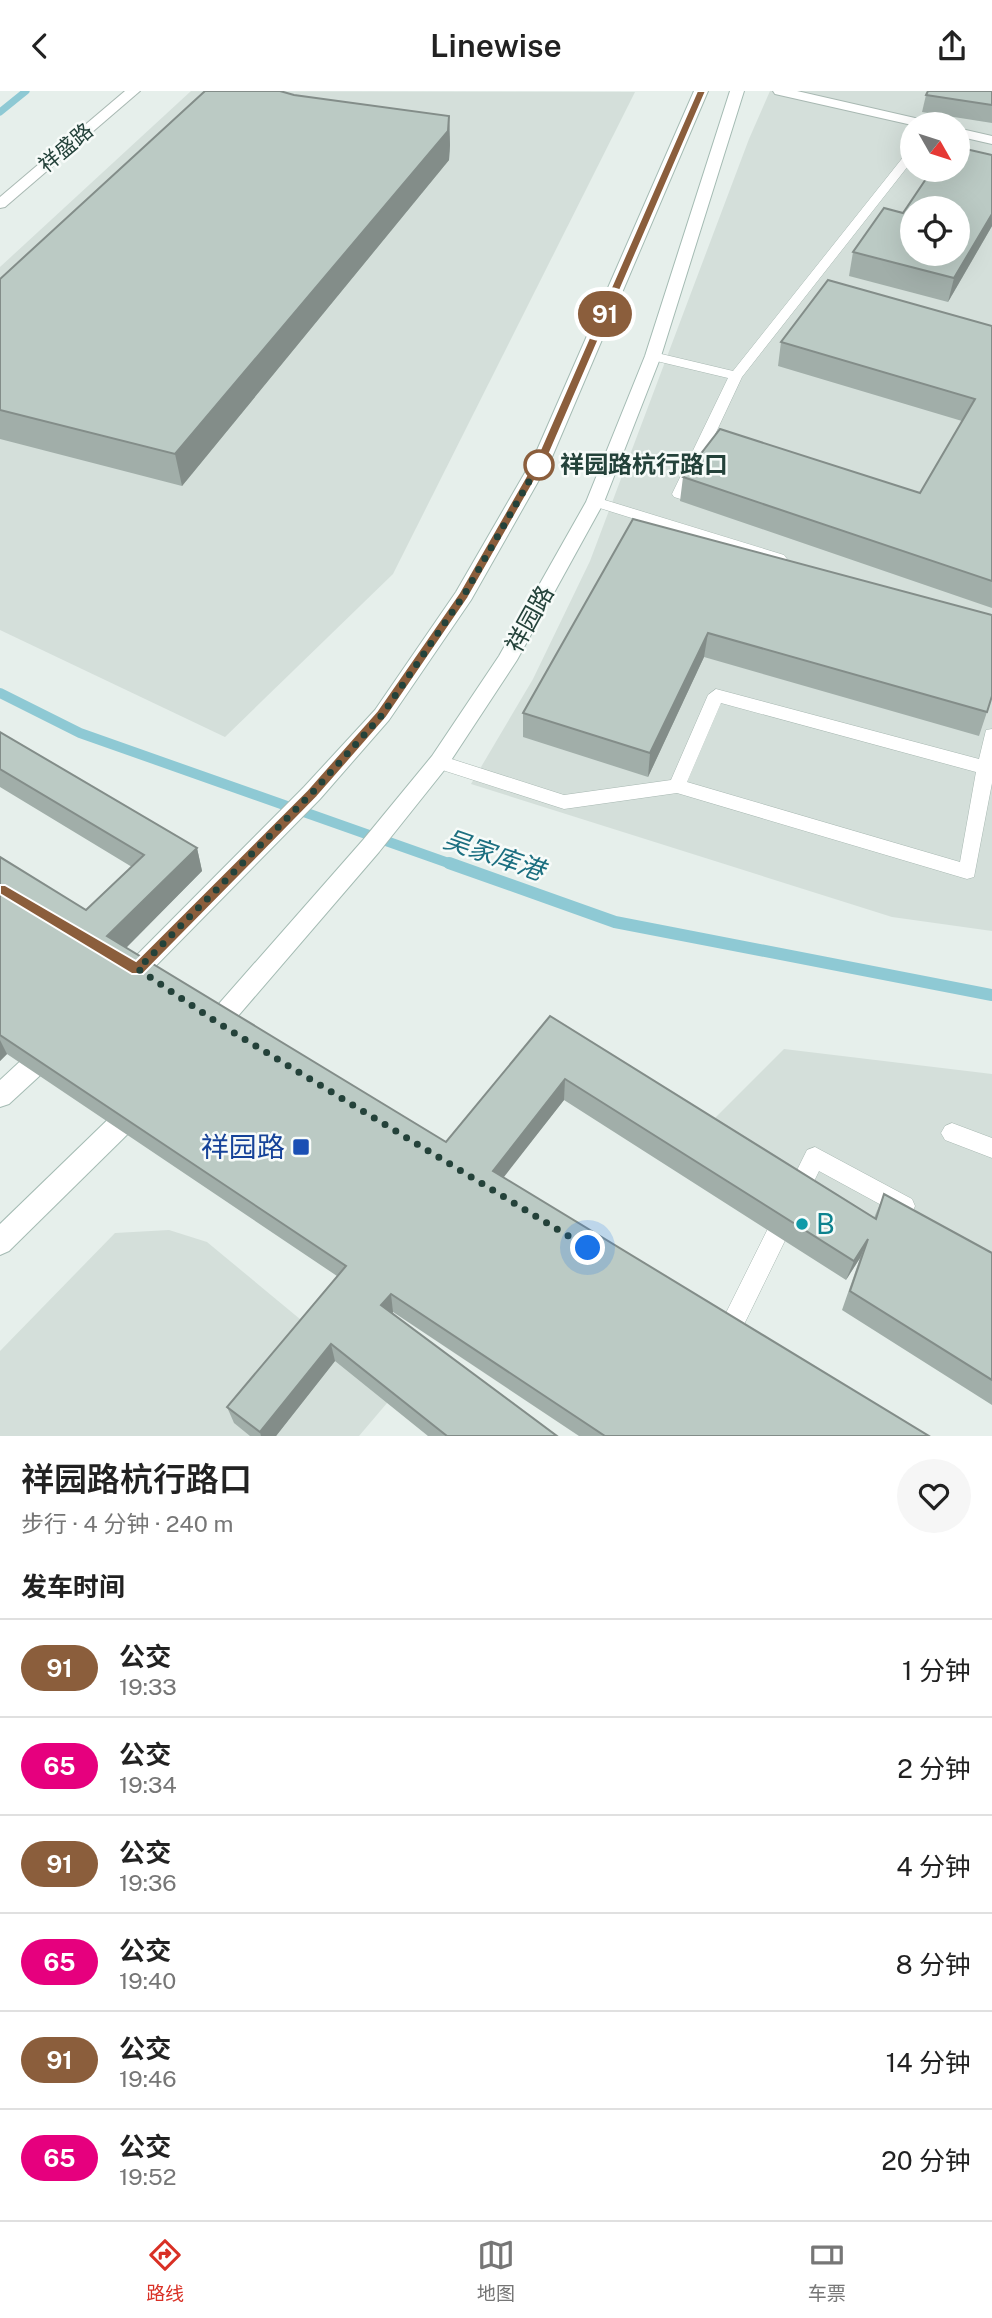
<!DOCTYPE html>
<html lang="zh">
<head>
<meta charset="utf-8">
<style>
  body { margin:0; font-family:"Public Sans","Noto Sans SC",sans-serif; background:#f6f6f6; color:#222; height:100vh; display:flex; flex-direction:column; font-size:26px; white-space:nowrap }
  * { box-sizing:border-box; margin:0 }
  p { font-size:23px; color:#767676 }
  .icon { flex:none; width:38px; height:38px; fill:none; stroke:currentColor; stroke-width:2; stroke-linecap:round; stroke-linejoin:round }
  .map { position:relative; height:1345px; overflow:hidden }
  .sheet { display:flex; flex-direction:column; background:#fff; flex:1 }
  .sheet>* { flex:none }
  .badge { padding:0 14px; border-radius:23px; font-size:24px; line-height:46px }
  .needle { width:46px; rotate:129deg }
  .tools { position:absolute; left:900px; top:21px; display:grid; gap:14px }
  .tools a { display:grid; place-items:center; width:70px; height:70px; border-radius:50%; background:#fff; box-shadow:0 7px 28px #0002; font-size:35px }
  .you { position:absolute; width:35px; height:35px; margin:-18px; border:5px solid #fff; border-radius:50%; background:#1a73e8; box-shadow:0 0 0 10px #1a73e833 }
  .map>.badge { position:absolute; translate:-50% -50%; box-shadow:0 0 0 4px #fff }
  h2 { padding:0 21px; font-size:26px; line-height:63px }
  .round { display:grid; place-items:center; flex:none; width:74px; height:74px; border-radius:37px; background:#f6f6f6 }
  .head { display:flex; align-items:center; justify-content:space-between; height:119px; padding:0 21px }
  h1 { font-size:33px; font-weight:600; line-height:52px }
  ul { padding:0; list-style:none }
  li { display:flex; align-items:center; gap:21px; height:98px; padding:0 21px; border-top:2px solid #e0e0e0 }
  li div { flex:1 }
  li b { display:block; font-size:26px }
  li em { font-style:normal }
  li .badge { min-width:77px; font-weight:700; text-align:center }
  header { display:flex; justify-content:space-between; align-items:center; height:91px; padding:0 21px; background:#fff; font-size:32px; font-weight:600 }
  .tabs { display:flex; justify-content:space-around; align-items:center; height:98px; border-top:2px solid #e0e0e0; background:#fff; font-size:19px; color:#767676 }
  .tabs a { display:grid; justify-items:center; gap:4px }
  .tabs .current { color:#d93025 }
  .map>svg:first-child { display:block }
  .built { fill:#d4dfda; fill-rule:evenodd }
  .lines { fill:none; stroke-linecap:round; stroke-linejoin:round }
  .stream-far2 { stroke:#8ec9d4; stroke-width:7 }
  .stream-far1 { stroke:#8ec9d4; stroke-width:10 }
  .stream { stroke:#8ec9d4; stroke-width:12 }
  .service-casing { stroke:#a8b8b2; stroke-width:1 }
  .minor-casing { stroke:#a8b8b2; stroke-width:2 }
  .tertiary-casing { stroke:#a8b8b2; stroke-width:2 }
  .secondary-casing { stroke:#a4bbb3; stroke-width:2 }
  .service { fill:#fff; fill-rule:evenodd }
  .minor { fill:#fff; fill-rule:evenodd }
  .tertiary { fill:#fff; fill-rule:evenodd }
  .secondary { fill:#fff; fill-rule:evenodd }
  .wall { fill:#a1aea9 }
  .shaded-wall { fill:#838d89 }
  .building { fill:#bbcac4; stroke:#838d89; stroke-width:2; fill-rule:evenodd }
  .line { fill:#8b5e3c; stroke:#fff; stroke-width:2 }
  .walk { stroke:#24423a; stroke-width:7; stroke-dasharray:0 12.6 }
  .stop-dot { fill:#fff; stroke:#8b5e3c; stroke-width:3.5 }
  .transit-dot { fill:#1a4fb4; stroke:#f7fbf9; stroke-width:2.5 }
  .culture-dot { fill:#0f9aa8; stroke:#f7fbf9; stroke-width:2.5 }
  .labels { text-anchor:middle; stroke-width:5; stroke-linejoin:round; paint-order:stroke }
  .far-street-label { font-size:21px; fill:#24423a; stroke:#f7fbf9 }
  .stop-label { font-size:24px; font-weight:bold; fill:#24423a; stroke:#f7fbf9; text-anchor:start }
  .street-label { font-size:24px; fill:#24423a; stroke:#f7fbf9 }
  .water-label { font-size:26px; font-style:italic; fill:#1c6f80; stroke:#f7fbf9 }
  .near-transit-label { font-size:28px; fill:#164399; stroke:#f7fbf9; text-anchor:end }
  .near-culture-label { font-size:28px; fill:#0d838f; stroke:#f7fbf9; text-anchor:start }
</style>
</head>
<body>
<header><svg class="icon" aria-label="back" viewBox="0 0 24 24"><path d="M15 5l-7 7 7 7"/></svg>Linewise<svg class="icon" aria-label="share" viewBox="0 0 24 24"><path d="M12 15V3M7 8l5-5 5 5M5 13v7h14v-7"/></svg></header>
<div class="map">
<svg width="992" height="1345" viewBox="0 0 992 1345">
  <rect width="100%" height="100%" fill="#e6efeb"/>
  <g class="built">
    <path d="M 191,0 L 635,1 L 393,483 L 225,646 L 0,539 L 0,176 Z"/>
    <path d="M 770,0 L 992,0 L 992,840 L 892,826 L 471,693 L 533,588 L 590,470 L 749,48 ZM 912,33 L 957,33 L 957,79 L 912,79 ZM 912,117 L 957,117 L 957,163 L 912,163 Z"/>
    <path d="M 784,958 L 992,983 L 992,1223 L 684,1058 Z"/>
    <path d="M 169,1139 L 207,1151 L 393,1305 L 359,1345 L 0,1345 L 0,1260 L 115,1142 Z"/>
  </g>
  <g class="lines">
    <path class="stream-far2" d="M 0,21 L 26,0"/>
    <path class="stream-far1" d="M 0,602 L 80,642 L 454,774"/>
    <path class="stream" d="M 449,772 L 615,831 L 992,904"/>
    <defs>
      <g id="service">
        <path d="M 912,59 L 912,70 L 742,286 L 688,401 L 708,407 L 710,410 L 708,413 L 703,415 L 674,406 L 672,403 L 728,287 L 648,268 L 646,265 L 653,261 L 733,280 L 908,60 Z"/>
        <path d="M 595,406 L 784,464 L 787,468 L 779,473 L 590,414 L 588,411 Z"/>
        <path d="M 716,598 L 979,668 L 986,639 L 992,638 L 992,692 L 974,786 L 967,788 L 677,702 L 564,718 L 433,676 L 430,671 L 433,666 L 439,664 L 564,704 L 671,689 L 708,604 ZM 721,612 L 976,681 L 960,771 L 687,691 Z"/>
        <path d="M 952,1032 L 992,1047 L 992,1067 L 945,1049 L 941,1042 L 945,1035 Z"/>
        <path d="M 815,1056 L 912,1108 L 915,1115 L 912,1122 L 904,1125 L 896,1122 L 819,1080 L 734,1254 L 726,1258 L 718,1254 L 714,1246 L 718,1238 L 807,1059 Z"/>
      </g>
      <path id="minor" d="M 125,0 L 140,0 L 5,116 L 0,117 L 0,106 Z"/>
      <g id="tertiary">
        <path d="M 773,0 L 797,0 L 928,30 L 930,33 L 912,34 L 775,3 Z"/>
        <path d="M 957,37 L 992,45 L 992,53 L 957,45 Z"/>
      </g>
      <g id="secondary">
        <path d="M 694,0 L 708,0 L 552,366 L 471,509 L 389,629 L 320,708 L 136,895 L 128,898 L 120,895 L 116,888 L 120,881 L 304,696 L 375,619 L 456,501 L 534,366 Z"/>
        <path d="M 730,0 L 744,0 L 661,265 L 604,411 L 517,569 L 446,677 L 379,761 L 220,946 L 211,949 L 202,946 L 199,939 L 202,932 L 363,749 L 432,665 L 499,565 L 586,411 L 645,265 Z"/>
        <path d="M 50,948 L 59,951 L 62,959 L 59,967 L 9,1013 L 0,1016 L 0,989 L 41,951 Z"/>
        <path d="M 136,1007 L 145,1010 L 149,1018 L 145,1026 L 9,1160 L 0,1164 L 0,1133 L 127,1010 Z"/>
      </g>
    </defs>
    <use href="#service" class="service-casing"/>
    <use href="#minor" class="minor-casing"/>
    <use href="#tertiary" class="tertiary-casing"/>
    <use href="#secondary" class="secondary-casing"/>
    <use href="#service" class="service"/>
    <use href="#minor" class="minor"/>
    <use href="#tertiary" class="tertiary"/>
    <use href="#secondary" class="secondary"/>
  </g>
  <g class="wall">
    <path d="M 992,0 L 992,32 L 922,21 L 926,4 Z"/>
    <path d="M 294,4 L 449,25 L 450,54 L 449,69 L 182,395 L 0,348 L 0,188 Z"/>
    <path d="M 992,64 L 992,135 L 948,211 L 849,185 L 853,161 L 903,122 Z"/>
    <path d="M 992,235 L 992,517 L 680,410 L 683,386 L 920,402 L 962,330 L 778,275 L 781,251 Z"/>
    <path d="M 633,428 L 987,621 L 979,645 L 704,566 L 648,686 L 523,646 L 523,622 Z"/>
    <path d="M 0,641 L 197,757 L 202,780 L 126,857 L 446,1051 L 550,925 L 874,1127 L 884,1103 L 992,1162 L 992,1314 L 842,1219 L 860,1167 L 846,1189 L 564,1009 L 503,1086 L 929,1345 L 579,1345 L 393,1221 L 392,1222 L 557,1345 L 428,1345 L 335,1270 L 276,1345 L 250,1345 L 234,1332 L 227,1316 L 337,1185 L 7,963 L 0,970 L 0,766 L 86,819 L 132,776 L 0,696 Z"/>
  </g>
  <g class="shaded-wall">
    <path d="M 449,25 L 450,54 L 449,69 L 182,395 L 175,363 Z"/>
    <path d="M 992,123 L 992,135 L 948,211 L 954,187 Z"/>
    <path d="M 708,542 L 704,566 L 648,686 L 650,662 Z"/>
    <path d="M 197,757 L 202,780 L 115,868 L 107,845 Z"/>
    <path d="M 0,949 L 7,963 L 0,970 Z"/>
    <path d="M 565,988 L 564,1009 L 493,1100 L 493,1080 Z"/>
    <path d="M 868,1148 L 860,1167 L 846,1189 L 854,1170 Z"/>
    <path d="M 391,1203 L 393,1221 L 384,1233 L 381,1214 Z"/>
    <path d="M 331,1253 L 335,1270 L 276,1345 L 261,1345 L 260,1341 Z"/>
  </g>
  <g class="building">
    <path d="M 205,0 L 280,0 L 294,4 L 449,25 L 448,40 L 175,363 L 0,319 L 0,188 Z"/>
    <path d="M 928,0 L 992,0 L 992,14 L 926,4 Z"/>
    <path d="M 957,56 L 992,64 L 992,123 L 954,187 L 853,161 L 884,117 L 903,122 L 932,79 L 957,79 ZM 912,117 L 957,117 L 957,163 L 912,163 Z"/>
    <path d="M 828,189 L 992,235 L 992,490 L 683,386 L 720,338 L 920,402 L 975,308 L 781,251 Z"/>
    <path d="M 633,428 L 992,524 L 992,605 L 987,621 L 708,542 L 650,662 L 523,622 Z"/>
    <path d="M 0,641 L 197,757 L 107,845 L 446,1051 L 550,925 L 876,1128 L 884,1103 L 992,1162 L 992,1289 L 850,1200 L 868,1148 L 854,1170 L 565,988 L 493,1080 L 929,1345 L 605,1345 L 391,1203 L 381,1214 L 557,1345 L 447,1345 L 331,1253 L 260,1341 L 227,1316 L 346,1175 L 0,944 L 0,766 L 86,819 L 144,764 L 0,678 Z"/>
  </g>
  <path class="line" d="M 697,0 L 706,0 L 548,366 L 468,507 L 386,627 L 317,706 L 143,883 L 132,883 L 0,803 L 0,794 L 5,794 L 136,870 L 307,699 L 377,620 L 459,502 L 537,366 Z"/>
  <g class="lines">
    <path class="walk" d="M 539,374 L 543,366 L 464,504 L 382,624 L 312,702 L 138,878 L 218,932 L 588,1157"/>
  </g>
  <circle class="stop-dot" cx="539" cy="374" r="14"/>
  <rect class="transit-dot" x="292" y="1047" width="18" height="18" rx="3.5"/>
  <circle class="culture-dot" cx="802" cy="1133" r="7"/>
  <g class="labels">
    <g class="far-street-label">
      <text transform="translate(66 57) rotate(-40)" y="7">祥盛路</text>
    </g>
    <g class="stop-label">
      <text x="560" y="382">祥园路杭行路口</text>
    </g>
    <g class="street-label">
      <text transform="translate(530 528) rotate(-61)" y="8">祥园路</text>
    </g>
    <g class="water-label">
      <text transform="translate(494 764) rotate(19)" y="9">吴家库港</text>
    </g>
    <g class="near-transit-label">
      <text x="285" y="1066">祥园路</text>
    </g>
    <g class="near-culture-label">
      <text x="816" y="1143">B</text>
    </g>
  </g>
</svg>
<div class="tools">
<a><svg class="needle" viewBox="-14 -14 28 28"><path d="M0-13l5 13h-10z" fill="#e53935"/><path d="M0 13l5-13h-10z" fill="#767676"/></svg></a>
<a><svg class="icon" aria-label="locate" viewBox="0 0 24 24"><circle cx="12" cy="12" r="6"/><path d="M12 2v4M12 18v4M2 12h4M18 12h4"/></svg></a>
</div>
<div class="you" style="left:588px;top:1157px"></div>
<b class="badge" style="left:605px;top:223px;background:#8b5e3c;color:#fff">91</b>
</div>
<section class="sheet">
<div class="head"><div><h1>祥园路杭行路口</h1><p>步行 · 4 分钟 · 240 m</p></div><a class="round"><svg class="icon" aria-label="heart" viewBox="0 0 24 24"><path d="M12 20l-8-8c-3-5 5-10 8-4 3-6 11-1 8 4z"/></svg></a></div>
<h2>发车时间</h2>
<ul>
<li><span class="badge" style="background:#8b5e3c;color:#fff">91</span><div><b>公交</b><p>19:33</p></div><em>1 分钟</em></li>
<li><span class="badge" style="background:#e6007e;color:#fff">65</span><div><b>公交</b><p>19:34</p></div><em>2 分钟</em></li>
<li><span class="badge" style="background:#8b5e3c;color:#fff">91</span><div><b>公交</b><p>19:36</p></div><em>4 分钟</em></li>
<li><span class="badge" style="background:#e6007e;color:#fff">65</span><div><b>公交</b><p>19:40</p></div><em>8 分钟</em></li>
<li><span class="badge" style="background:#8b5e3c;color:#fff">91</span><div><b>公交</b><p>19:46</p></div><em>14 分钟</em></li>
<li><span class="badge" style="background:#e6007e;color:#fff">65</span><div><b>公交</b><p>19:52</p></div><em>20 分钟</em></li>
</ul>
</section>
<nav class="tabs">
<a class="current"><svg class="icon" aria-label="directions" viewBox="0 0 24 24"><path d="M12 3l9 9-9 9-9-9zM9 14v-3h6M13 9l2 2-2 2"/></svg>路线</a>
<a><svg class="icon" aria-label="map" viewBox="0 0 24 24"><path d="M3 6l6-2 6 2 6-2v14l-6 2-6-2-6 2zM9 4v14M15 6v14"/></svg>地图</a>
<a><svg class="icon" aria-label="tickets" viewBox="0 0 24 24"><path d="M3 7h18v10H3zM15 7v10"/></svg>车票</a>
</nav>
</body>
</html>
